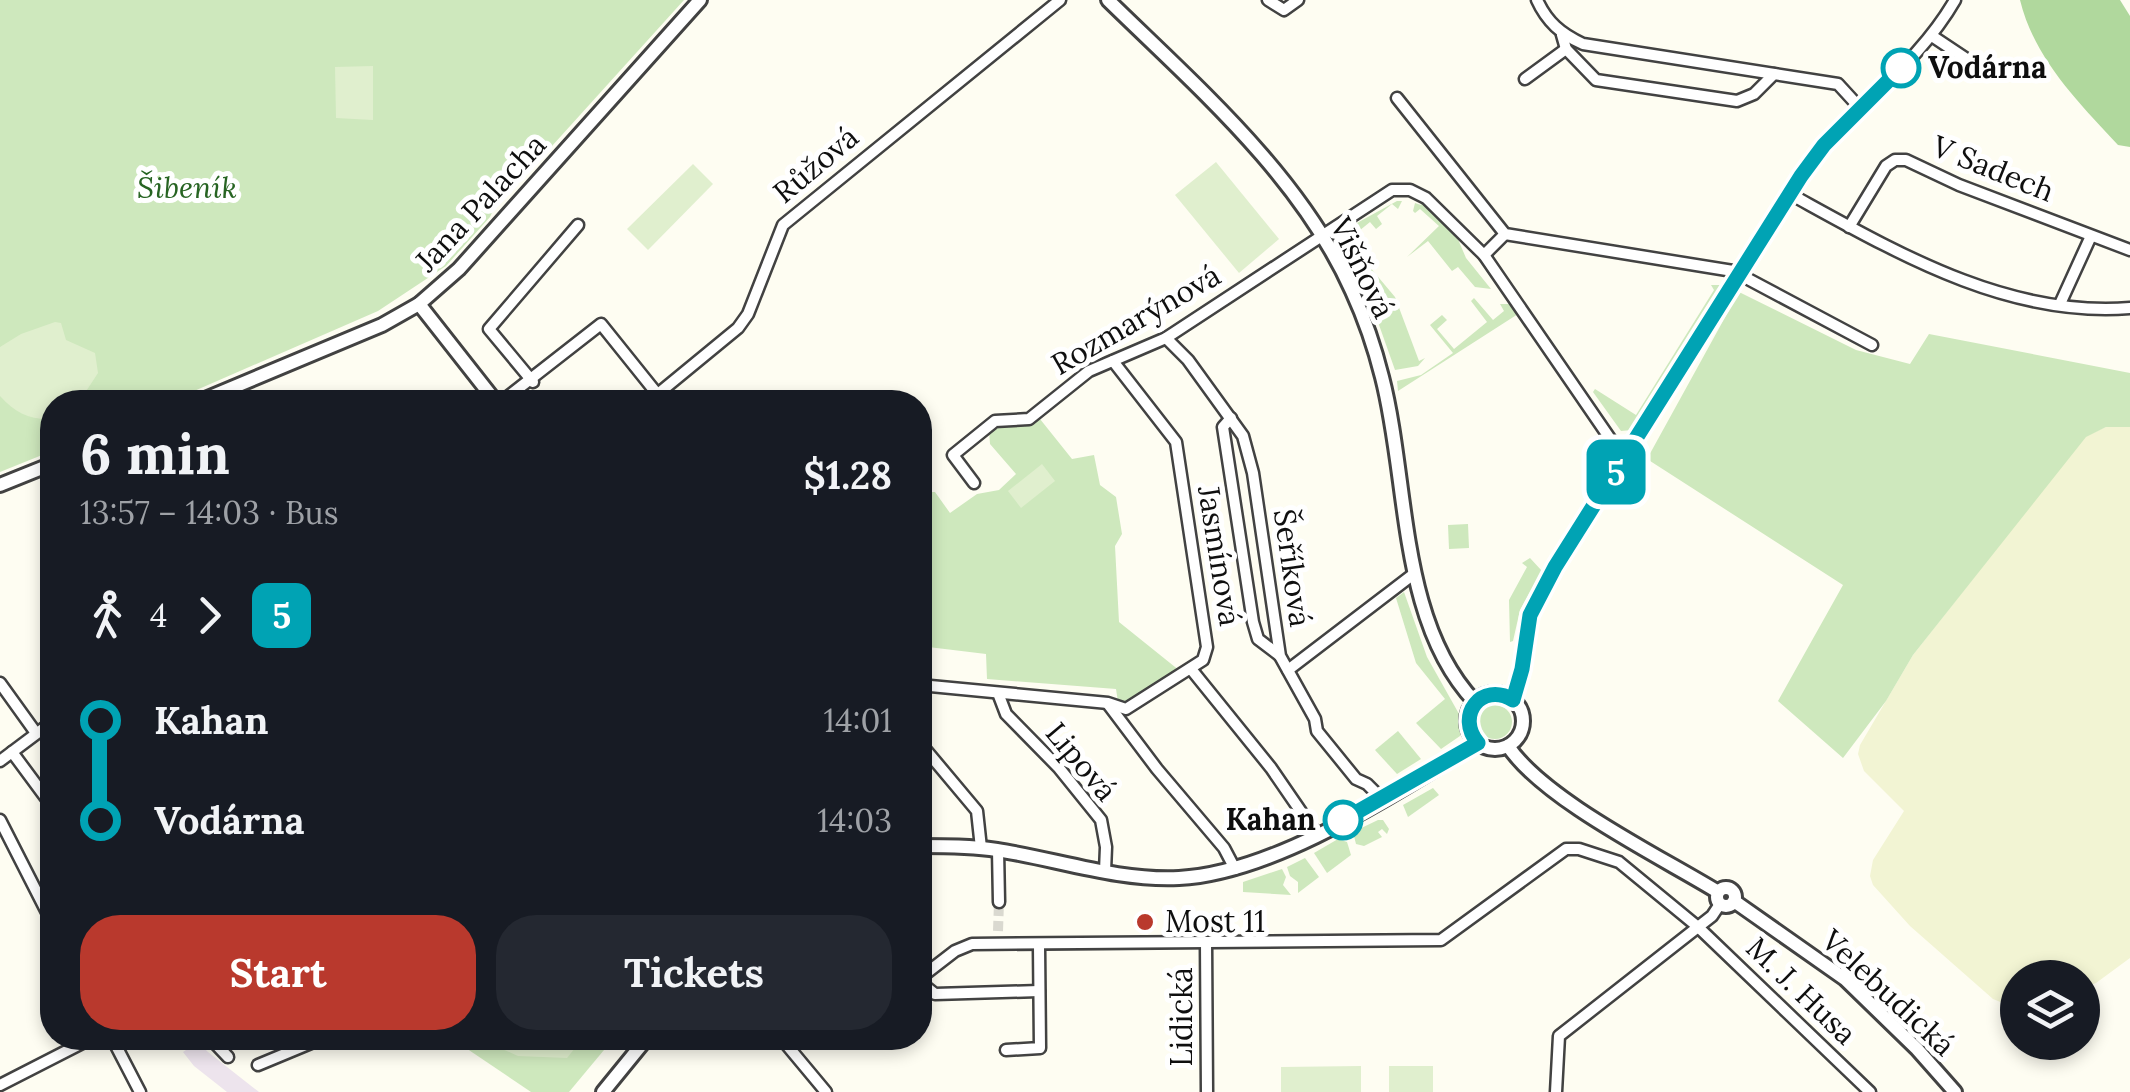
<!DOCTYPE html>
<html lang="en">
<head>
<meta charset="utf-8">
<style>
  body { margin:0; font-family:Lora,serif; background:#242831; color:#f1f3f6; height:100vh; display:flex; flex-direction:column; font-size:38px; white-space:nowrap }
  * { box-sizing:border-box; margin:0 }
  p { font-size:32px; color:#9ea1a6 }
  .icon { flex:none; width:55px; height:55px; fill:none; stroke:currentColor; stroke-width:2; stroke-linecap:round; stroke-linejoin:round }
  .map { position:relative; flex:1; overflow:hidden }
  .side { position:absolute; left:40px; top:390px; width:892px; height:660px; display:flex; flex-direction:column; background:#171b24; border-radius:40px; box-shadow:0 5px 15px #0003 }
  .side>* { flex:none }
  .badge { padding:0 20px; border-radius:15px; font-size:35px; line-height:65px }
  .fabs { position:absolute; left:2000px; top:960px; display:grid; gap:20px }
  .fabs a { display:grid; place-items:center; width:100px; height:100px; border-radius:50%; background:#171b24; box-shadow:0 5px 15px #0003; font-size:50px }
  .map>.badge { position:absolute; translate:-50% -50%; box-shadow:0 0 0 5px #fff }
  .legs { display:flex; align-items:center; gap:15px; height:110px; padding:0 40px; font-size:32px }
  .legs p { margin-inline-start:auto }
  .head { display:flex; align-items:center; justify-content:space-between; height:170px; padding:0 40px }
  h1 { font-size:55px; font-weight:700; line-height:75px }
  .action { display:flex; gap:20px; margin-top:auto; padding:20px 40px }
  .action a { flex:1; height:115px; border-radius:40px; background:#b9392d; color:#fff; font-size:40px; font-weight:700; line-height:115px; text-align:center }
  .action a+a { background:#242831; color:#f1f3f6 }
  ul { padding:0 40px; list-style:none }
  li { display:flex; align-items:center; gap:35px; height:100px; font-size:38px }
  li i { display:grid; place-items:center; width:15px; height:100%; margin:0 12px; background:currentColor }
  li i::after { content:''; width:25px; height:25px; margin:-12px; border:8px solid; border-radius:50%; background:#171b24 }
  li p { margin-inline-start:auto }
  li:first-child i { background:linear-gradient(#0000 50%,currentColor 0) }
  li:last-child i { background:linear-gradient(currentColor 50%,#0000 0) }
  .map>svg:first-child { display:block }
  .industrial { fill:#ede4ed }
  .farmland { fill:#f2f4d3 }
  .green { fill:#cee8bd }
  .forest { fill:#b0d89d }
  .pitch { fill:#e0efce }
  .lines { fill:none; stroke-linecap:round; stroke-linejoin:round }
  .minor-tunnel { stroke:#dad9d0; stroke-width:10; stroke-dasharray:10 5; stroke-linecap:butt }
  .minor-casing { stroke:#424242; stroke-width:15 }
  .tertiary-casing { stroke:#424242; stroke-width:18 }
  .minor { stroke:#fff; stroke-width:10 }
  .tertiary { stroke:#fff; stroke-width:12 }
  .line-1-casing { stroke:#fff; stroke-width:22 }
  .line-1 { stroke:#00a3b4; stroke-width:15 }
  .stop-1-dot { fill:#fff; stroke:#00a3b4; stroke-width:5 }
  .poi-dot { fill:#b9392d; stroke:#fff; stroke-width:4 }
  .labels { text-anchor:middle; stroke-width:10; stroke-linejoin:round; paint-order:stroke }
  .stop-label { font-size:30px; font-weight:bold; fill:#0f0f0f; stroke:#fff; text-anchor:start }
  .street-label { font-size:30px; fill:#0f0f0f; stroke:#fff }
  .park-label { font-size:30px; font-style:italic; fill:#276422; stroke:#fff }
  .poi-label { font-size:30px; fill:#0f0f0f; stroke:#fff; text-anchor:start }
</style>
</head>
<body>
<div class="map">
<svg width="2130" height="1092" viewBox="0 0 2130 1092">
  <rect width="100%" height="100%" fill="#fefdf2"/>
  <path class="industrial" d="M 198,1042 L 208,1052 L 259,1092 L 227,1092 L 194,1066 L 183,1052 Z"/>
  <path class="farmland" d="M 2106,427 L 2130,427 L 2130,958 L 2096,983 L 2083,988 L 2082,978 L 2018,978 L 2017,1006 L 2010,1006 L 1993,999 L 1910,926 L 1873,885 L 1870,876 L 1873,860 L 1904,811 L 1864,771 L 1858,754 L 1860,745 L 1913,655 L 2066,460 L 2086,436 Z"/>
  <g class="green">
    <path d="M 0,0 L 684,0 L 552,146 L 526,166 L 501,193 L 490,217 L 446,266 L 378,311 L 169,402 L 52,402 L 52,451 L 0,472 Z"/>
    <path d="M 1397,201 L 1402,201 L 1398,209 L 1392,204 L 1377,216 L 1382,224 L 1376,229 L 1370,222 L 1354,235 L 1359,242 L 1353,247 L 1395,297 L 1419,361 L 1425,358 L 1418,366 L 1395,370 L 1373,308 L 1340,241 L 1346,229 Z"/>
    <path d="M 1420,201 L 1457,237 L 1466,258 L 1491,289 L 1475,287 L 1458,267 L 1452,271 L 1428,241 L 1407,257 L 1439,226 L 1420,209 L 1415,213 L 1413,211 L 1415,203 L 1421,205 Z"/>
    <path d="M 1711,285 L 1721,285 L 1632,430 L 1621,431 L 1593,392 L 1595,389 L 1636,415 L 1714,290 Z"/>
    <path d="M 1739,292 L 1856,350 L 1910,364 L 1929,334 L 2130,373 L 2130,427 L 2106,427 L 2086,437 L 1913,655 L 1886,701 L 1843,758 L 1778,701 L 1843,585 L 1647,459 Z"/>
    <path d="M 1474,298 L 1493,320 L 1504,311 L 1500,304 L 1511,304 L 1518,314 L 1398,391 L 1397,381 L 1421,375 L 1453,353 L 1430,325 L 1442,315 L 1447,320 L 1437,329 L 1454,349 L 1487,322 L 1471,301 Z"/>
    <path d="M 1040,419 L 1072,459 L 1094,455 L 1100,485 L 1116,497 L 1122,534 L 1115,546 L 1119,622 L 1180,671 L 1127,704 L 1118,702 L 1116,689 L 987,679 L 986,654 L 920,646 L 920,492 L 935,492 L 950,513 L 977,494 L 999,490 L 1016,474 L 990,444 L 989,430 L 1003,423 Z"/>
    <path d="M 1468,524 L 1469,548 L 1449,549 L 1448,525 Z"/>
    <path d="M 1530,558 L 1542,571 L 1520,610 L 1513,641 L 1510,642 L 1509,600 L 1527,567 L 1522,563 Z"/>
    <path d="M 1404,592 L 1427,657 L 1463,721 L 1460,736 L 1441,749 L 1416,723 L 1445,699 L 1416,663 L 1396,598 Z"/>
    <circle cx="1495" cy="722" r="17"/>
    <path d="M 1398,731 L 1421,759 L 1397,774 L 1375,750 Z"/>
    <path d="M 1433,788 L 1439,795 L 1408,817 L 1403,805 Z"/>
    <path d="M 1378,820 L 1383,820 L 1389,829 L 1387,834 L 1382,829 L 1378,832 L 1382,837 L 1364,846 L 1356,844 L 1353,832 Z"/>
    <path d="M 1338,839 L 1347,842 L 1351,855 L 1327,873 L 1314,853 Z"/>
    <path d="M 1305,858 L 1319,877 L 1298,893 L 1298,882 L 1290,876 L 1287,867 Z"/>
    <path d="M 1282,869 L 1286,877 L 1283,885 L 1291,895 L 1243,892 L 1243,882 Z"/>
    <path d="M 451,1038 L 614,1038 L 569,1092 L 531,1092 Z"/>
  </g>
  <path class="forest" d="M 2020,0 L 2120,0 L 2130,16 L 2130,147 L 2118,145 C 2078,102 2034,58 2020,0 Z"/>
  <g class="pitch">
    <path d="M 373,66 L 373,120 L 336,118 L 335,67 Z"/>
    <path d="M 1216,162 L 1279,239 L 1239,273 L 1175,195 Z"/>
    <path d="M 693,164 L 713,184 L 648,250 L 627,229 Z"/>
    <path d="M 55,322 L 61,323 L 66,340 L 95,353 L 98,373 L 79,402 L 52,402 L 52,419 C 30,420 15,413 0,396 L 0,347 L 21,334 Z"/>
    <path d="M 1042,464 L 1055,481 L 1021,508 L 1008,491 Z"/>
    <path d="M 478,1038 L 583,1038 L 567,1058 L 518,1056 Z"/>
    <path d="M 1361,1066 L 1361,1092 L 1281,1092 L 1281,1067 Z"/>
    <rect x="1389" y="1066" width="44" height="26"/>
  </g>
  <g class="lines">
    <path class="minor-tunnel" d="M 998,931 L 999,902"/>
    <defs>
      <g id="minor">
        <path d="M 1268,0 L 1284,10 L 1298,0"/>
        <path d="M 1537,0 C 1547,22 1561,34 1583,44 L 1838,84 L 1860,108"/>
        <path d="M 1562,35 L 1566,49 L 1596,80 L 1737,101 L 1754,94 L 1774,74"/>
        <path d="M 1932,36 L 1968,60"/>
        <path d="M 1525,79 L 1566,49"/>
        <path d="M 1397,98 L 1505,234 L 1733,271 L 1872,345"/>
        <path d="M 1790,194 C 1894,251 2006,318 2130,308"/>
        <path d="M 1849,227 L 1886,166 L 1895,160 L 1906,160 L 1959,185 L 2130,250"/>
        <path d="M 1484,255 L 1505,234"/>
        <path d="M 2060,304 L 2091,236"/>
        <path d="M 1166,338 L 1188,360 L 1243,436 L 1253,473 L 1280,656 L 1315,719 L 1317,731 L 1356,779 L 1367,784 L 1382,799"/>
        <path d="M 533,382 L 489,329 L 578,225"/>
        <path d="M 501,402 L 601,324 L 658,395"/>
        <path d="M 648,402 L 738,328 L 748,314 L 783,225 L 1060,0"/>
        <path d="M 1231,418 L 1223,427 L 1253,622 L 1258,639 L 1279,655"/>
        <path d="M 974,483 L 953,455 L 995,421 L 1029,419 L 1089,371 L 1166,338 L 1392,190 L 1410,190 L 1426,198 L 1484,255 L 1611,440 L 1626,455"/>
        <path d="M 1191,669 L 1271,768 L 1317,835"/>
        <path d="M 1288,670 L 1415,573"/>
        <path d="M 0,683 L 36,733"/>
        <path d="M 920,685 L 1108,703 L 1126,709 L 1203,660 L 1207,647 L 1176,442 L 1113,361"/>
        <path d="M 998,693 L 1006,714 L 1059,768 L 1101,820 L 1106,847 L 1105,871"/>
        <path d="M 1513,699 L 1535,600 L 1801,176 C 1846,113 1916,68 1955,0"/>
        <path d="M 1108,704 L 1157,769 L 1224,848 L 1235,869"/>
        <path d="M 920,743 L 977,811 L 981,848"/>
        <path d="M 12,752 L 52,806"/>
        <path d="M 0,761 L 52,722"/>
        <path d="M 0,820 L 52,922"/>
        <path d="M 998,850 L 999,902"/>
        <path d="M 1206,942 L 1207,1092"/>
        <path d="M 920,978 L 955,951 L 972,944 L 1441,940 L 1566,849 L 1579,849 L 1619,862 L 1698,927 L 1870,1092"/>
        <path d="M 920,982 L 935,994 L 1039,991"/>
        <path d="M 112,1038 L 140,1092"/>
        <path d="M 210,1038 L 228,1057"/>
        <path d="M 781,1038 L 826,1092"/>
        <path d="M 1006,1050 L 1040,1048 L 1039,946"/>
        <path d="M 258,1065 L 323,1038"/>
        <path d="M 0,1085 L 92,1038"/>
        <path d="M 1556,1092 L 1559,1036 L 1712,916 L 1720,904"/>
      </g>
      <g id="tertiary">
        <path d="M 1108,0 C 1197,87 1300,175 1352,291 C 1364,317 1375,349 1382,377 C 1409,481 1398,621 1475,702"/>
        <path d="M 419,304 L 496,402"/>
        <path d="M 198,402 L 382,325 L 419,304 L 459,269 L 700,0"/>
        <path d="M 0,485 L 52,464"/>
        <circle cx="1495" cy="721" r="28"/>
        <path d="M 1508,746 C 1544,800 1661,857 1718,892"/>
        <path d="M 920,846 C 946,846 971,846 997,850 C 1056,859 1118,881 1179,878 C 1276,873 1395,793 1478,743"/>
        <circle cx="1726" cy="897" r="9"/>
        <path d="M 1734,901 L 1845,979 L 1917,1049 L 1955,1092"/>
        <path d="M 603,1092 L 647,1038"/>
      </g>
    </defs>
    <use href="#minor" class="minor-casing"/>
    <use href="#tertiary" class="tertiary-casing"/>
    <use href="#minor" class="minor"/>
    <use href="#tertiary" class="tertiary"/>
  </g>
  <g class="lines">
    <defs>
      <path id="line-1" d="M 1343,820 L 1478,743 C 1455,716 1481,681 1513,700 L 1522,669 L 1530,615 L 1555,567 L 1801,176 L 1824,145 L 1901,68"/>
    </defs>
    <use href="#line-1" class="line-1-casing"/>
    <use href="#line-1" class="line-1"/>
  </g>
  <g class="stop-1-dot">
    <circle cx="1901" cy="68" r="18"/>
    <circle cx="1343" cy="820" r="18"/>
  </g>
  <circle class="poi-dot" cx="1145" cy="922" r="10"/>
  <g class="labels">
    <g class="stop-label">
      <text x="1928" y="78">Vodárna</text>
      <text x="1316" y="830" text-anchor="end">Kahan</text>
    </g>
    <g class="street-label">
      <text transform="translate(816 165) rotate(-40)" y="10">Růžová</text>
      <text transform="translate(1993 169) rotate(22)" y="10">V Sadech</text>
      <text transform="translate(481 203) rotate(-47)" y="10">Jana Palacha</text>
      <text transform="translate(1362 268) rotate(64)" y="10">Višňová</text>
      <text transform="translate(1136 320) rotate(-30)" y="10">Rozmarýnová</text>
      <text transform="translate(1219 556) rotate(81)" y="10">Jasmínová</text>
      <text transform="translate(1292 568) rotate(82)" y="10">Šeříková</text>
      <text transform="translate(1081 762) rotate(50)" y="10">Lipová</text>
      <text transform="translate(1801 991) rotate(44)" y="10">M. J. Husa</text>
      <text transform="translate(1888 993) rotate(43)" y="10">Velebudická</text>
      <text transform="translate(1182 1017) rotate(-90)" y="10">Lidická</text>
    </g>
    <g class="park-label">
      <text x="187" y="198">Šibeník</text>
    </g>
    <g class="poi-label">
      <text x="1165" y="932">Most 11</text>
    </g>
  </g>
</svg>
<div class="fabs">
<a><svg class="icon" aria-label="layers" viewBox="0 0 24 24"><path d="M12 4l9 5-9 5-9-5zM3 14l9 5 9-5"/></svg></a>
</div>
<b class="badge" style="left:1616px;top:472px;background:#00a3b4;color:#fff">5</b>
<section class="side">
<div class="head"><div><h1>6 min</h1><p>13:57 – 14:03 · Bus</p></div><b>$1.28</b></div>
<div class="legs"><svg class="icon" aria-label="walk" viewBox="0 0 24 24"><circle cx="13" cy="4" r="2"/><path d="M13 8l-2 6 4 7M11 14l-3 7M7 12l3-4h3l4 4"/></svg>4<svg class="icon" aria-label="forward" viewBox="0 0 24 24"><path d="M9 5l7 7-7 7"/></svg><b class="badge" style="background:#00a3b4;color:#fff">5</b></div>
<ul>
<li><i style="color:#00a3b4"></i><b>Kahan</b><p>14:01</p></li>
<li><i style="color:#00a3b4"></i><b>Vodárna</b><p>14:03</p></li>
</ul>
<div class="action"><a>Start</a><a>Tickets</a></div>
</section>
</div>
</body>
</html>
